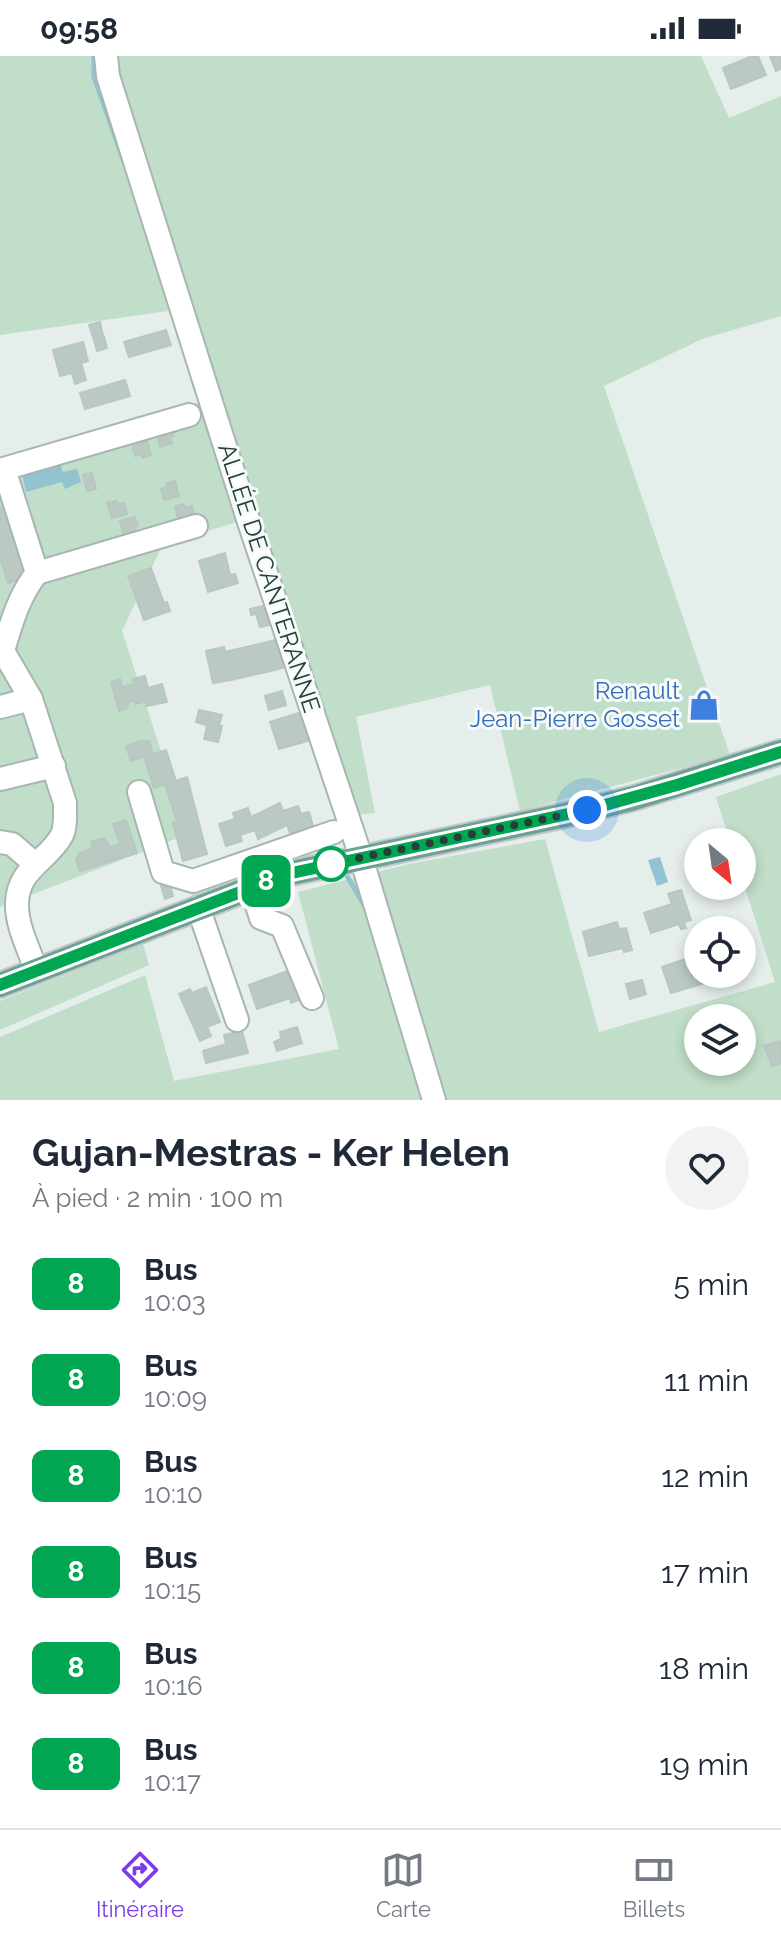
<!DOCTYPE html>
<html lang="fr">
<head>
<meta charset="utf-8">
<style>
  body { margin:0; font-family:Raleway,sans-serif; background:#f2f2f3; color:#1f2937; height:100vh; display:flex; flex-direction:column; font-size:30px; white-space:nowrap }
  * { box-sizing:border-box; margin:0 }
  p { font-size:26px; color:#747a83 }
  .icon { flex:none; width:44px; height:44px; fill:none; stroke:currentColor; stroke-width:2; stroke-linecap:round; stroke-linejoin:round }
  .map { position:relative; height:1044px; overflow:hidden }
  .sheet { display:flex; flex-direction:column; background:#fff; flex:1 }
  .sheet>* { flex:none }
  .badge { padding:0 16px; border-radius:12px; font-size:28px; line-height:52px }
  .needle { width:52px; rotate:151deg }
  .tools { position:absolute; left:684px; top:772px; display:grid; gap:16px }
  .tools a { display:grid; place-items:center; width:72px; height:72px; border-radius:50%; background:#fff; box-shadow:0 4px 12px #0003; font-size:40px }
  .you { position:absolute; width:40px; height:40px; margin:-20px; border:6px solid #fff; border-radius:50%; background:#1a73e8; box-shadow:0 0 0 12px #1a73e833 }
  .map>.badge { position:absolute; translate:-50% -50%; box-shadow:0 0 0 4px #fff }
  .round { display:grid; place-items:center; flex:none; width:84px; height:84px; border-radius:42px; background:#f2f2f3 }
  .summary { display:flex; align-items:center; justify-content:space-between; height:136px; padding:0 32px }
  h1 { font-size:38px; font-weight:700; line-height:60px }
  ul { padding:0; list-style:none }
  li { display:flex; align-items:center; gap:24px; height:96px; padding:0 32px }
  li div { flex:1 }
  li b { display:block; font-size:30px }
  li em { font-style:normal }
  li .badge { min-width:88px; font-weight:700; text-align:center }
  .status { display:flex; justify-content:space-between; align-items:center; height:56px; padding:0 40px; background:#fff; direction:ltr }
  .status svg { height:22px; fill:currentColor }
  .dock { display:flex; justify-content:space-around; align-items:center; height:112px; border-top:2px solid #e0e1e3; background:#fff; font-size:22px; color:#747a83 }
  .dock a { display:grid; justify-items:center; gap:4px }
  .dock .active { color:#7c3aed }
  .map>svg:first-child { display:block }
  .green { fill:#c0dec9; fill-rule:evenodd }
  .water { fill:#91c4d0 }
  .lines { fill:none; stroke-linecap:round; stroke-linejoin:round }
  .stream { stroke:#91c4d0; stroke-width:5 }
  .building { fill:#bbc9c3; stroke:#b8c7c2; stroke-width:2 }
  .minor-casing { stroke:#a8b6b1; stroke-width:26 }
  .major-casing { stroke:#c2c9c8; stroke-width:28 }
  .minor { stroke:#fff; stroke-width:22 }
  .major { stroke:#6ca195; stroke-width:24 }
  .line-casing { stroke:#fff; stroke-width:18 }
  .line { stroke:#00a651; stroke-width:12 }
  .walk { stroke:#253f39; stroke-width:8; stroke-dasharray:0 14.4 }
  .stop-dot { fill:#fff; stroke:#00a651; stroke-width:4 }
  .labels { text-anchor:middle; stroke-width:6; stroke-linejoin:round; paint-order:stroke }
  .street-label { font-size:24px; fill:#253f39; stroke:#f6faf8 }
  .shop-label { font-size:24px; fill:#366cbe; stroke:#f6faf8; text-anchor:end }
</style>
</head>
<body>
<div class="status"><b>09:58</b><svg viewBox="0 0 49 12"><path d="M0 12V9h3v3zM5 12V6h3v6zM10 12V3h3v9zM15 12V0h3v12zM26 1h20v11H26zM47 4h2v5h-2z"/></svg></div>
<div class="map">
<svg width="781" height="1044" viewBox="0 0 781 1044">
  <rect width="100%" height="100%" fill="#e5eeea"/>
  <g class="green">
    <path d="M 0,0 L 701,0 L 729,62 L 781,40 L 781,260 L 702,283 L 604,330 L 730,699 L 520,755 L 490,629 L 356,661 L 375,757 L 351,759 L 251,462 L 163,488 L 122,575 L 188,778 L 0,851 L 0,403 L 211,343 L 182,253 L 0,279 Z"/>
    <path d="M 781,718 L 781,1044 L 0,1044 L 0,981 L 145,919 L 174,1025 L 339,993 L 298,836 L 409,808 L 545,783 L 599,976 L 775,926 L 742,822 L 742,786 L 730,786 L 716,741 ZM 698,962 L 742,962 L 742,1006 L 698,1006 Z"/>
    <path d="M 143,888 L 149,909 L 0,974 L 0,945 Z"/>
  </g>
  <g class="water">
    <path d="M 60,408 L 63,416 L 77,413 L 81,426 L 65,433 L 62,426 L 26,436 L 22,418 Z"/>
    <path d="M 660,801 L 668,826 L 657,830 L 648,804 Z"/>
  </g>
  <g class="lines">
    <g class="stream">
      <path d="M 94,0 L 94,21 L 124,106"/>
      <path d="M 347,820 L 367,854"/>
    </g>
  </g>
  <g class="building">
    <path d="M 752,0 L 758,0 L 766,19 L 731,33 L 723,12 Z"/>
    <path d="M 770,0 L 781,0 L 781,13 L 776,15 Z"/>
    <path d="M 100,266 L 102,276 L 92,278 L 89,269 Z"/>
    <path d="M 166,274 L 171,289 L 129,301 L 124,286 Z"/>
    <path d="M 102,276 L 104,281 L 94,284 L 92,278 Z"/>
    <path d="M 104,281 L 107,292 L 97,295 L 94,284 Z"/>
    <path d="M 83,286 L 88,305 L 81,307 L 86,324 L 75,328 L 72,317 L 60,320 L 53,294 Z"/>
    <path d="M 125,324 L 130,340 L 85,353 L 80,337 Z"/>
    <path d="M 171,371 L 174,380 L 170,381 L 172,387 L 160,391 L 156,375 Z"/>
    <path d="M 147,384 L 151,399 L 142,402 L 141,398 L 135,400 L 132,388 Z"/>
    <path d="M 92,417 L 96,433 L 87,435 L 83,419 Z"/>
    <path d="M 175,425 L 179,440 L 164,444 L 161,433 L 167,431 L 166,427 Z"/>
    <path d="M 117,445 L 118,448 L 124,447 L 127,458 L 112,462 L 107,447 Z"/>
    <path d="M 184,448 L 185,452 L 192,450 L 195,461 L 179,466 L 175,451 Z"/>
    <path d="M 3,451 L 27,518 L 22,522 L 8,527 L 0,502 L 0,452 Z"/>
    <path d="M 135,461 L 138,470 L 134,471 L 136,477 L 124,480 L 120,465 Z"/>
    <path d="M 225,497 L 230,519 L 235,518 L 238,527 L 208,536 L 199,505 Z"/>
    <path d="M 151,512 L 155,523 L 152,524 L 160,548 L 167,546 L 170,555 L 144,564 L 128,520 Z"/>
    <path d="M 155,523 L 164,547 L 160,548 L 152,524 Z"/>
    <path d="M 267,549 L 274,568 L 260,571 L 256,558 L 251,559 L 250,553 Z"/>
    <path d="M 278,583 L 282,601 L 285,600 L 288,610 L 275,614 L 268,586 Z"/>
    <path d="M 268,586 L 275,614 L 231,624 L 224,596 Z"/>
    <path d="M 224,591 L 231,624 L 213,627 L 206,595 Z"/>
    <path d="M 145,620 L 148,632 L 162,628 L 167,646 L 146,650 L 145,645 L 136,648 L 135,645 L 129,646 L 127,652 L 119,655 L 111,626 L 120,623 L 122,631 L 134,628 L 133,623 Z"/>
    <path d="M 282,635 L 286,649 L 269,654 L 265,640 Z"/>
    <path d="M 199,654 L 209,656 L 206,669 L 196,666 Z"/>
    <path d="M 209,656 L 222,659 L 219,669 L 208,666 L 206,669 Z"/>
    <path d="M 302,656 L 311,684 L 279,693 L 270,666 Z"/>
    <path d="M 208,666 L 222,670 L 218,686 L 204,683 Z"/>
    <path d="M 140,685 L 149,685 L 153,698 L 166,694 L 176,725 L 187,721 L 207,798 L 183,805 L 173,767 L 177,766 L 165,728 L 154,732 L 144,701 L 131,705 L 126,690 Z"/>
    <path d="M 280,747 L 283,755 L 298,750 L 301,758 L 309,756 L 313,770 L 290,777 L 287,769 L 258,783 L 255,774 L 240,779 L 242,785 L 226,790 L 219,768 L 235,763 L 233,757 L 248,752 L 251,761 Z"/>
    <path d="M 126,764 L 136,794 L 80,815 L 76,803 L 80,797 L 93,792 L 91,786 L 104,782 L 110,791 L 120,788 L 113,768 Z"/>
    <path d="M 136,794 L 137,797 L 80,815 Z"/>
    <path d="M 169,827 L 173,840 L 165,843 L 161,830 Z"/>
    <path d="M 681,834 L 691,864 L 684,866 L 686,872 L 681,873 L 679,868 L 651,877 L 644,857 L 672,848 L 668,838 Z"/>
    <path d="M 617,866 L 619,873 L 626,872 L 632,894 L 624,896 L 623,892 L 589,900 L 583,876 Z"/>
    <path d="M 698,899 L 698,918 L 713,918 L 715,924 L 671,937 L 662,911 Z"/>
    <path d="M 293,913 L 304,942 L 291,947 L 290,942 L 257,953 L 249,929 Z"/>
    <path d="M 642,924 L 646,938 L 630,943 L 626,928 Z"/>
    <path d="M 206,931 L 220,966 L 207,971 L 211,980 L 200,985 L 179,938 L 190,933 L 192,937 Z"/>
    <path d="M 297,971 L 302,987 L 277,995 L 274,986 L 281,983 L 280,976 Z"/>
    <path d="M 242,975 L 248,997 L 206,1007 L 203,995 L 226,988 L 224,979 Z"/>
    <path d="M 781,985 L 781,1007 L 772,1010 L 764,990 Z"/>
  </g>
  <g class="lines">
    <defs>
      <g id="minor">
        <path d="M 106,0 L 108,20 L 248,463 L 361,801 L 434,1044"/>
        <path d="M 4,413 L 37,517"/>
        <path d="M 0,414 L 189,359"/>
        <path d="M 0,651 L 31,643"/>
        <path d="M 0,723 L 54,710"/>
        <path d="M 139,736 L 163,816 L 193,825 L 334,776"/>
        <path d="M 0,786 L 12,788 L 35,808"/>
        <path d="M 251,830 L 261,862 L 282,870 L 312,942"/>
        <path d="M 198,851 L 237,964"/>
        <path d="M 36,914 C 29,893 16,869 17,847 C 18,812 49,804 62,779 C 66,770 65,758 65,747 L 31,643 L 3,595 C 11,568 19,539 37,517 L 196,470"/>
      </g>
      <path id="major" d="M 0,929 L 287,818 L 570,758 L 634,742 L 781,696"/>
    </defs>
    <use href="#minor" class="minor-casing"/>
    <use href="#major" class="major-casing"/>
    <use href="#minor" class="minor"/>
    <use href="#major" class="major"/>
  </g>
  <g class="lines">
    <defs>
      <path id="line" d="M 0,929 L 287,818 L 587,754 L 677,729 L 781,696"/>
    </defs>
    <use href="#line" class="line-casing"/>
    <use href="#line" class="line"/>
    <path class="walk" d="M 331,808 L 587,754"/>
  </g>
  <defs>
    <symbol id="shop-bare" viewBox="-9 -9 18 18"><path d="M-5-2.5h2.3a2.7 3.5 0 0 1 5.4 0H5L5.5 6h-11ZM-1.5-2.5h3a1.5 2.3 0 0 0-3 0Z" fill="#3f7fe0" stroke="#f6faf8" stroke-width="2.5" paint-order="stroke"/></symbol>
  </defs>
  <g fill-rule="evenodd">
    <use href="#shop-bare" x="682" y="627" width="44" height="44"/>
  </g>
  <circle class="stop-dot" cx="331" cy="808" r="16"/>
  <g class="labels">
    <g class="street-label">
      <text transform="translate(269 522) rotate(72)" y="8">ALLÉE DE CANTERANNE</text>
    </g>
    <g class="shop-label">
      <text x="680" y="643">Renault<tspan x="680" dy="28">Jean-Pierre Gosset</tspan></text>
    </g>
  </g>
</svg>
<div class="tools">
<a><svg class="needle" viewBox="-14 -14 28 28"><path d="M0-13l5 13h-10z" fill="#e53935"/><path d="M0 13l5-13h-10z" fill="#747a83"/></svg></a>
<a><svg class="icon" aria-label="locate" viewBox="0 0 24 24"><circle cx="12" cy="12" r="6"/><path d="M12 2v4M12 18v4M2 12h4M18 12h4"/></svg></a>
<a><svg class="icon" aria-label="layers" viewBox="0 0 24 24"><path d="M12 4l9 5-9 5-9-5zM3 14l9 5 9-5"/></svg></a>
</div>
<div class="you" style="left:587px;top:754px"></div>
<b class="badge" style="left:266px;top:825px;background:#00a651;color:#fff">8</b>
</div>
<section class="sheet">
<div class="summary"><div><h1>Gujan-Mestras - Ker Helen</h1><p>À pied · 2 min · 100 m</p></div><a class="round"><svg class="icon" aria-label="heart" viewBox="0 0 24 24"><path d="M12 20l-8-8c-3-5 5-10 8-4 3-6 11-1 8 4z"/></svg></a></div>
<ul>
<li><span class="badge" style="background:#00a651;color:#fff">8</span><div><b>Bus</b><p>10:03</p></div><em>5 min</em></li>
<li><span class="badge" style="background:#00a651;color:#fff">8</span><div><b>Bus</b><p>10:09</p></div><em>11 min</em></li>
<li><span class="badge" style="background:#00a651;color:#fff">8</span><div><b>Bus</b><p>10:10</p></div><em>12 min</em></li>
<li><span class="badge" style="background:#00a651;color:#fff">8</span><div><b>Bus</b><p>10:15</p></div><em>17 min</em></li>
<li><span class="badge" style="background:#00a651;color:#fff">8</span><div><b>Bus</b><p>10:16</p></div><em>18 min</em></li>
<li><span class="badge" style="background:#00a651;color:#fff">8</span><div><b>Bus</b><p>10:17</p></div><em>19 min</em></li>
</ul>
</section>
<nav class="dock">
<a class="active"><svg class="icon" aria-label="directions" viewBox="0 0 24 24"><path d="M12 3l9 9-9 9-9-9zM9 14v-3h6M13 9l2 2-2 2"/></svg>Itinéraire</a>
<a><svg class="icon" aria-label="map" viewBox="0 0 24 24"><path d="M3 6l6-2 6 2 6-2v14l-6 2-6-2-6 2zM9 4v14M15 6v14"/></svg>Carte</a>
<a><svg class="icon" aria-label="tickets" viewBox="0 0 24 24"><path d="M3 7h18v10H3zM15 7v10"/></svg>Billets</a>
</nav>
</body>
</html>
